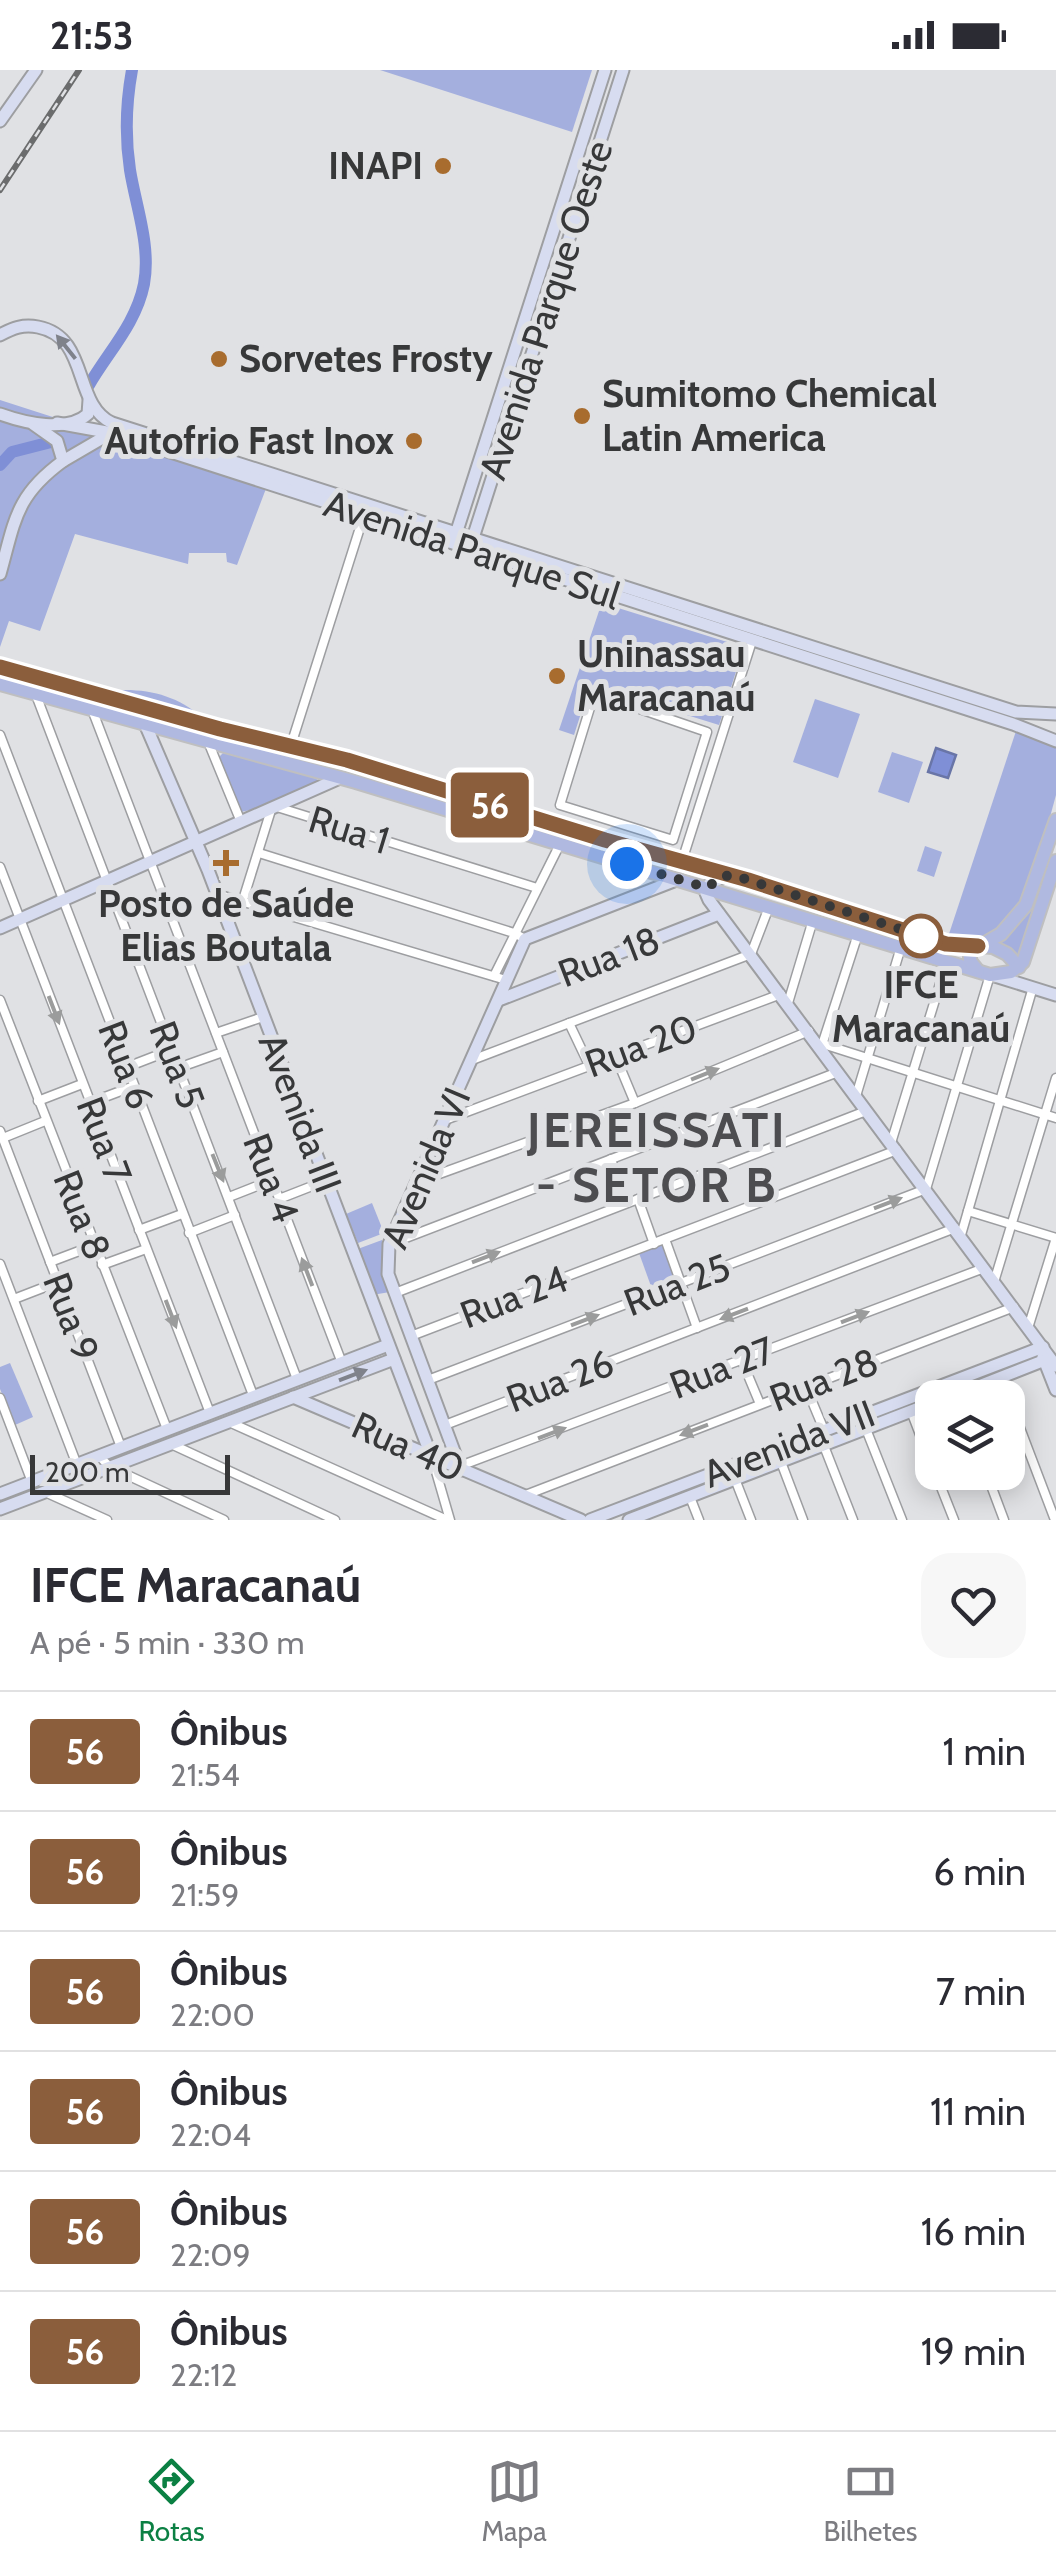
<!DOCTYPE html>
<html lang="pt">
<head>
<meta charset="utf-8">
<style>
  body { margin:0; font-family:Cabin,sans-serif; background:#f7f7f7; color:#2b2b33; height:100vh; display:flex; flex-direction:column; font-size:38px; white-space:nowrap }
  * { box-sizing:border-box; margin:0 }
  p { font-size:32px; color:#7c7c81 }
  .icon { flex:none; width:55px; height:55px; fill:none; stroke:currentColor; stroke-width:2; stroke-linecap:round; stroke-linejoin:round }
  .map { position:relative; height:1450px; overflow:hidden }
  .sheet { display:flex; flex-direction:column; background:#fff; flex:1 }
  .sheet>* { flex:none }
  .badge { padding:0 20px; border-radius:8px; font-size:35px; line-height:65px }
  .tools { position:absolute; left:915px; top:1310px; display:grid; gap:20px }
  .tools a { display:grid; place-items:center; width:110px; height:110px; border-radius:20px; background:#fff; box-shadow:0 5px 25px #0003; font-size:50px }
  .scale { position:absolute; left:30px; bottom:25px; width:200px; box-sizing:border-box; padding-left:10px; border:5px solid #373839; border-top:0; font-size:28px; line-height:35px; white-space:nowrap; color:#373839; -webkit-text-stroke:8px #e0e1e4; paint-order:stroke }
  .you { position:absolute; width:50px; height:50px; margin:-25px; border:8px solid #fff; border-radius:50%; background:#1a73e8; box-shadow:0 0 0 15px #1a73e833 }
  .map>.badge { position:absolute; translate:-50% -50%; box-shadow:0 0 0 5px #fff }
  .round { display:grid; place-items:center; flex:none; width:105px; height:105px; border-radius:30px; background:#f7f7f7 }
  .headline { display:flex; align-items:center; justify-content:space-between; height:170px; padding:0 30px }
  h1 { font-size:48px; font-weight:700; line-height:75px }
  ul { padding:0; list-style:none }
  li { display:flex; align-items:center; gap:30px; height:120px; padding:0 30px; border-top:2px solid #e1e1e2 }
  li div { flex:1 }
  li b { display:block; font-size:38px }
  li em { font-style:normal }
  li .badge { min-width:110px; font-weight:700; text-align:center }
  .status { display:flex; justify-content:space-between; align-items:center; height:70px; padding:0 50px; background:#fff; direction:ltr }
  .status svg { height:28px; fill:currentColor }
  .menu { display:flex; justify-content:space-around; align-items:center; height:140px; border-top:2px solid #e1e1e2; background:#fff; font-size:28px; color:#7c7c81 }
  .menu a { display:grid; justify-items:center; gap:5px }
  .menu .current { color:#0b8043 }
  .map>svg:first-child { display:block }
  .green { fill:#a4afde }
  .water { fill:#7f8fd6; stroke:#6975a7; stroke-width:2.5 }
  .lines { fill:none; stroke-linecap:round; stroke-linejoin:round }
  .river { stroke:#7f8fd6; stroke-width:12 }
  .street-casing { stroke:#9d9ea1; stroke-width:11 }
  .secondary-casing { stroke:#9d9ea1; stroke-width:15 }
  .primary-casing { stroke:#bfbfc0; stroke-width:16 }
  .street { stroke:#fff; stroke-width:8 }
  .secondary { stroke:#d7dcf0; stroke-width:11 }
  .primary { stroke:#b0b9e0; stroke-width:12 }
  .rail-casing { stroke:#6b6c6d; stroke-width:6 }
  .rail { stroke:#e0e1e4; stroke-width:2.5; stroke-dasharray:8; stroke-linecap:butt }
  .oneway { fill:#7f828b }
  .oneway2 { fill:#9b9c9c }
  .line-casing { stroke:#fff; stroke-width:22 }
  .line { stroke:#8b5e3c; stroke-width:15 }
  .walk { stroke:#373839; stroke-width:10; stroke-dasharray:0 18 }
  .poi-dot { fill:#a86c2e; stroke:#e0e1e4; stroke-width:4 }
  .stop-dot { fill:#fff; stroke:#8b5e3c; stroke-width:5 }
  .labels { text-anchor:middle; stroke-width:10; stroke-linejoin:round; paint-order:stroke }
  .poi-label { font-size:38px; font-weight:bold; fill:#373839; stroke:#e0e1e4; text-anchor:start }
  .street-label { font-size:38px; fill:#373839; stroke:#e0e1e4 }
  .stop-label { font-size:38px; font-weight:bold; fill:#373839; stroke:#e0e1e4 }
  .district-label { font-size:48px; font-weight:bold; letter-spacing:2.5px; fill:#4d4d50; stroke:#e0e1e4 }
</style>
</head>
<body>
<div class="status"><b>21:53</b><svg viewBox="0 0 49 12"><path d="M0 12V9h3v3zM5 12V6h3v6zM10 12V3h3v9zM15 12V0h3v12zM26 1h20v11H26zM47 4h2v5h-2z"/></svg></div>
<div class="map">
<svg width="1056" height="1450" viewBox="0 0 1056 1450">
  <rect width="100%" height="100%" fill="#e0e1e4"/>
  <g class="green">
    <path d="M 380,0 L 592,0 L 572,62 Z"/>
    <path d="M 0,330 L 267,416 L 237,495 L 227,492 L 226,483 L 189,483 L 188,494 L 75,464 L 40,561 L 9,551 L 0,577 Z"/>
    <path d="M 615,537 L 740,576 L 740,589 L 719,655 L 590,615 L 574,665 L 559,660 L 599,541 Z"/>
    <path d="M 125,620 C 155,620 179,628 202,647 L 111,622 Z"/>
    <path d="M 815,629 L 860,644 L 838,708 L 793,692 Z"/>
    <path d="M 1016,661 L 1056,675 L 1056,725 L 1030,820 L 1007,853 L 979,871 L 947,870 Z"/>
    <path d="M 892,682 L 923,692 L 909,733 L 878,722 Z"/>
    <path d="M 223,683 L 315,706 L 318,711 L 264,737 L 241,742 L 219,687 Z"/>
    <path d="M 925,776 L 942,782 L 934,807 L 917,801 Z"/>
    <path d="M 1035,832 L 1018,886 L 994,874 L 1031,836 Z"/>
    <path d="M 372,1133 L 384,1163 L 358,1173 L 346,1144 Z"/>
    <path d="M 382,1170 L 382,1194 L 390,1222 L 372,1225 L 355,1180 Z"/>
    <path d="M 663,1174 L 676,1210 L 652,1219 L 639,1183 Z"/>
    <path d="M 10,1293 L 33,1347 L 15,1355 L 0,1319 L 0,1297 Z"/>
  </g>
  <path class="water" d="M 936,678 L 956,685 L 948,708 L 928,702 Z"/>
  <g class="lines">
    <g class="river">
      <path d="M 89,315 C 108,282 136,254 144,214 C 151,176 136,137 130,100 C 125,67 126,33 132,0"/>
      <path d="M 0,395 L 12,382 L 55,371"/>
    </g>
    <defs>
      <g id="street">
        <path d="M 36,625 L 297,1309"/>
        <path d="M 599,625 L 707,662 L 673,770 L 560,735 L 593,628 Z"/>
        <path d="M 93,642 L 342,1293"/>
        <path d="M 0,665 L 253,1325"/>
        <path d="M 209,674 L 241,752"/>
        <path d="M 291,675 L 364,445"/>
        <path d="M 277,737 L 537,818"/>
        <path d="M 259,783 L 514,863 L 525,869"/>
        <path d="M 682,791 L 752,571"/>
        <path d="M 0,797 L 210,1343"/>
        <path d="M 217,824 L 506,910"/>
        <path d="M 229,852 L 243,830 L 271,740"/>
        <path d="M 494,906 L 560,774"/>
        <path d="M 0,930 L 167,1359"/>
        <path d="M 788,933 L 813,850"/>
        <path d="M 569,953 L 589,995"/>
        <path d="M 216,963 L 263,947"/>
        <path d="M 823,974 L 1056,1048"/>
        <path d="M 821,978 L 858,864"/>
        <path d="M 615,985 L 635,1033"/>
        <path d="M 472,990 L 751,884 L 769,837"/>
        <path d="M 127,997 L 171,980"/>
        <path d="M 178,998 L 223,982"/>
        <path d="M 856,1026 L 901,877"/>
        <path d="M 38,1031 L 82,1014"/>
        <path d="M 89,1033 L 134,1016"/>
        <path d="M 445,1050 L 781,924"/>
        <path d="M 0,1061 L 121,1377"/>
        <path d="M 3,1068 L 45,1051"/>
        <path d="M 891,1073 L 947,891"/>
        <path d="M 611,1089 L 625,1133"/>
        <path d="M 417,1112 L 635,1033 L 809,961"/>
        <path d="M 229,1127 L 272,1110"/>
        <path d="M 279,1129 L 325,1111"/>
        <path d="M 638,1129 L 654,1174"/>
        <path d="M 968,1141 L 1056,1168"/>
        <path d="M 139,1160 L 182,1144"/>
        <path d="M 189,1163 L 235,1145"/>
        <path d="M 961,1165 L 1033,917"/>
        <path d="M 665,1169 L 697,1258"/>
        <path d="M 390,1174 L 838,1002"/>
        <path d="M 50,1192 L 95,1175"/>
        <path d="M 0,1194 L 77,1395"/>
        <path d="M 102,1195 L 146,1179"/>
        <path d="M 994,1212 L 1056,1008"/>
        <path d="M 395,1223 L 866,1041"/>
        <path d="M 14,1229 L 58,1212"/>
        <path d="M 1028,1258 L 1056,1168"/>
        <path d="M 411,1266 L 897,1080"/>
        <path d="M 742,1291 L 760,1334"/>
        <path d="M 1001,1308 L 1055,1450"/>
        <path d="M 428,1310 L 926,1119 L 990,905"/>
        <path d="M 806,1317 L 824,1360"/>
        <path d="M 0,1328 L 32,1412"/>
        <path d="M 911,1341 L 932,1396"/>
        <path d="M 229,1352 L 447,1450"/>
        <path d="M 445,1355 L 955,1158"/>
        <path d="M 866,1359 L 902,1450"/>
        <path d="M 171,1374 L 335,1450"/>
        <path d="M 824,1376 L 853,1450"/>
        <path d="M 99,1386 L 110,1397 L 224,1450"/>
        <path d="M 432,1388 L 450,1450"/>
        <path d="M 781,1392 L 803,1450"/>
        <path d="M 460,1396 L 984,1198"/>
        <path d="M 935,1402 L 954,1450"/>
        <path d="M 986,1402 L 1004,1450"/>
        <path d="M 735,1409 L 751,1450"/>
        <path d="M 45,1422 L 107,1450"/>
        <path d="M 523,1426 L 1014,1237"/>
        <path d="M 690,1427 L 699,1450"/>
      </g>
      <g id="secondary">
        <path d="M 0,51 L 36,0"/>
        <path d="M 0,265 C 13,258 23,254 38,257 C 90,267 72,334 112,353 L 1016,642 L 1056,644"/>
        <path d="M 0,344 C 25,353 67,363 88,344 L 89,330"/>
        <path d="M 57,353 L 112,363 L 1013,654 L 1056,671"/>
        <path d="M 63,391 L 111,363"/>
        <path d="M 455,467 L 605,0"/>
        <path d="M 472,471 L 623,0"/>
        <path d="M 0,504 C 15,451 15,426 63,391 L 57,371 L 33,354"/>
        <path d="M 150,640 L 145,649 L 146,656 L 208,800 L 432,1388"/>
        <path d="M 729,805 L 710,813 L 706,823 L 709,830 L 1056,1296"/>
        <path d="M 0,858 L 340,708"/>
        <path d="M 995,906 L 1056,925"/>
        <path d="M 499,930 L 719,844"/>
        <path d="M 1043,1287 L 1056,1320"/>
        <path d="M 293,1327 L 581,1450"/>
        <path d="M 948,1328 L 1045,1290"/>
        <path d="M 461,1400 L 388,1204 L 389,1174 L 525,869 L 679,809"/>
        <path d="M 0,1424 L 388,1275"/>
        <path d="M 0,1439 L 394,1289"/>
        <path d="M 590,1450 L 1043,1277"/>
        <path d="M 629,1450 L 932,1333"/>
      </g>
      <g id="primary">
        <path d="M 0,597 L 221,659 L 347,690 L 605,770 L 747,810 L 946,874 L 993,877 L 1007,884 L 1019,897"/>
        <path d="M 0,614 L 356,712 L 990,905 L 1011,902 L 1023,892 L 1056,791"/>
        <path d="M 978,901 L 970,891 L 970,882 L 1001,864 L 1026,835 L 1056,750"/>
      </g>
    </defs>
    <use href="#street" class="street-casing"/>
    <use href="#secondary" class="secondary-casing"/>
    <use href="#primary" class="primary-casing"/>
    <use href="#street" class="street"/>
    <use href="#secondary" class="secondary"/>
    <use href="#primary" class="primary"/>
    <defs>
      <path id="rail" d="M 0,120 L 79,0"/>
    </defs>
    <use href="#rail" class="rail-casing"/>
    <use href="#rail" class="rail"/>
  </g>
  <defs><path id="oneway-solid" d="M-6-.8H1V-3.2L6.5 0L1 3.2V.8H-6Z" transform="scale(2.5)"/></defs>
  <g class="oneway">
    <use href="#oneway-solid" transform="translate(66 277) rotate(-129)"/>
    <use href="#oneway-solid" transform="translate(353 1305) rotate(-21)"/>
  </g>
  <g class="oneway2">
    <use href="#oneway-solid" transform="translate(54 940) rotate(69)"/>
    <use href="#oneway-solid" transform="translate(705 1004) rotate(-22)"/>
    <use href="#oneway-solid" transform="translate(218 1098) rotate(68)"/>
    <use href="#oneway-solid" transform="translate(888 1133) rotate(-21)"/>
    <use href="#oneway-solid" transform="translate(486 1187) rotate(-21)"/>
    <use href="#oneway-solid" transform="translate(307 1202) rotate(-111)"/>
    <use href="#oneway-solid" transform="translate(171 1244) rotate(69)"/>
    <use href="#oneway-solid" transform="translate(734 1244) rotate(159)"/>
    <use href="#oneway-solid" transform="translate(855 1247) rotate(-21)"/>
    <use href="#oneway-solid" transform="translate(585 1250) rotate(-21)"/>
    <use href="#oneway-solid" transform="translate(694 1360) rotate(159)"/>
    <use href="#oneway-solid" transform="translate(552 1363) rotate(-21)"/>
  </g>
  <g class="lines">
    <defs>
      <path id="line" d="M 0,597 L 220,659 L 347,690 L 605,770 L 748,810 L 946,874 L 978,876"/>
    </defs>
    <use href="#line" class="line-casing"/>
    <use href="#line" class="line"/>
    <path class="walk" d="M 627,794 L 708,818 L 719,807 L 733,805 L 931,869 L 921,866"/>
  </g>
  <g class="poi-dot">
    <circle cx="443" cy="96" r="10"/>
    <circle cx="219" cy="289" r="10"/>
    <circle cx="582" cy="346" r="10"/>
    <circle cx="414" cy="371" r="10"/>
    <circle cx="557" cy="606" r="10"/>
    <path d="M221 778h10v10h10v10h-10v10h-10v-10h-10v-10h10z"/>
  </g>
  <circle class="stop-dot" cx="921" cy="866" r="20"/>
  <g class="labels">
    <g class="poi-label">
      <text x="423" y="109" text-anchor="end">INAPI</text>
      <text x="239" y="302">Sorvetes Frosty</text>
      <text x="602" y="337">Sumitomo Chemical<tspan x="602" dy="44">Latin America</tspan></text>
      <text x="394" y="384" text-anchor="end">Autofrio Fast Inox</text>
      <text x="577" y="597">Uninassau<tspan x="577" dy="44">Maracanaú</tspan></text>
      <text x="226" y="847" text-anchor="middle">Posto de Saúde<tspan x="226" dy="44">Elias Boutala</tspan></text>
    </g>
    <g class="street-label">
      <text transform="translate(546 240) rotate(-72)" y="13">Avenida Parque Oeste</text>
      <text transform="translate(472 480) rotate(18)" y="13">Avenida Parque Sul</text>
      <text transform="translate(349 760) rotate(17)" y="13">Rua 1</text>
      <text transform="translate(609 887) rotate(-21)" y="13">Rua 18</text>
      <text transform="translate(641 976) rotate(-20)" y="13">Rua 20</text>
      <text transform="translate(126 995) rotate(69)" y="13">Rua 6</text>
      <text transform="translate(177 995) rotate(69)" y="13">Rua 5</text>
      <text transform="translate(300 1043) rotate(69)" y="13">Avenida III</text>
      <text transform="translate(104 1070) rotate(69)" y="13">Rua 7</text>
      <text transform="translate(426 1098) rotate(-67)" y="13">Avenida VI</text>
      <text transform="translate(271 1108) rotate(69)" y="13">Rua 4</text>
      <text transform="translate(82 1145) rotate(68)" y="13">Rua 8</text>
      <text transform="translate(677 1215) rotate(-21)" y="13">Rua 25</text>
      <text transform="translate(514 1227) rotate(-21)" y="13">Rua 24</text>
      <text transform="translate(71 1247) rotate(69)" y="13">Rua 9</text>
      <text transform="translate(722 1298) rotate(-21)" y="13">Rua 27</text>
      <text transform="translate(824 1310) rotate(-21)" y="13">Rua 28</text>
      <text transform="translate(560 1311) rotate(-21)" y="13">Rua 26</text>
      <text transform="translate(789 1374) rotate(-21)" y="13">Avenida VII</text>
      <text transform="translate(408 1377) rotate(24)" y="13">Rua 40</text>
    </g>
    <g class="stop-label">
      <text x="921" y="928">IFCE<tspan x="921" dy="44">Maracanaú</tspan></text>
    </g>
    <g class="district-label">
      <text x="657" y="1077">JEREISSATI<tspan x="657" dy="55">- SETOR B</tspan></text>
    </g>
  </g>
</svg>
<div class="tools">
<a><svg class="icon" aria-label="layers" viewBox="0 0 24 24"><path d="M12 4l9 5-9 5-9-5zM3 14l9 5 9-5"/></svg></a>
</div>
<div class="scale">200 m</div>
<div class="you" style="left:627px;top:794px"></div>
<b class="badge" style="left:490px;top:735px;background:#8b5e3c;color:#fff">56</b>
</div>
<section class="sheet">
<div class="headline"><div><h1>IFCE Maracanaú</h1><p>A pé · 5 min · 330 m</p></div><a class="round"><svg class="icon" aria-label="heart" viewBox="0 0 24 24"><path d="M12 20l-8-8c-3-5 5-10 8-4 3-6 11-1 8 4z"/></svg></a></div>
<ul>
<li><span class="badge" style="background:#8b5e3c;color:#fff">56</span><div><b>Ônibus</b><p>21:54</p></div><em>1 min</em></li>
<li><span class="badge" style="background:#8b5e3c;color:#fff">56</span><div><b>Ônibus</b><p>21:59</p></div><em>6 min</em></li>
<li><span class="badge" style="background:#8b5e3c;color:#fff">56</span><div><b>Ônibus</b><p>22:00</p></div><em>7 min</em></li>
<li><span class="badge" style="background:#8b5e3c;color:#fff">56</span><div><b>Ônibus</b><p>22:04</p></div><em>11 min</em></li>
<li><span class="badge" style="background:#8b5e3c;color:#fff">56</span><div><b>Ônibus</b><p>22:09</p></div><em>16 min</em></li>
<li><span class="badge" style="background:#8b5e3c;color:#fff">56</span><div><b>Ônibus</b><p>22:12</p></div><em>19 min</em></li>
</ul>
</section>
<nav class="menu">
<a class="current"><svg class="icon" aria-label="directions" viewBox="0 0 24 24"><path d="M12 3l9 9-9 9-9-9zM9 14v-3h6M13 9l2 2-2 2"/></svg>Rotas</a>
<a><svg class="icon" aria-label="map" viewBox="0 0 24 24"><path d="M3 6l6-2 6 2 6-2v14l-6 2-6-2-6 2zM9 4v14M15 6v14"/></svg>Mapa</a>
<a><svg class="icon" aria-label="tickets" viewBox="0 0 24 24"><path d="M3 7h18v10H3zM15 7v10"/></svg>Bilhetes</a>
</nav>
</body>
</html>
